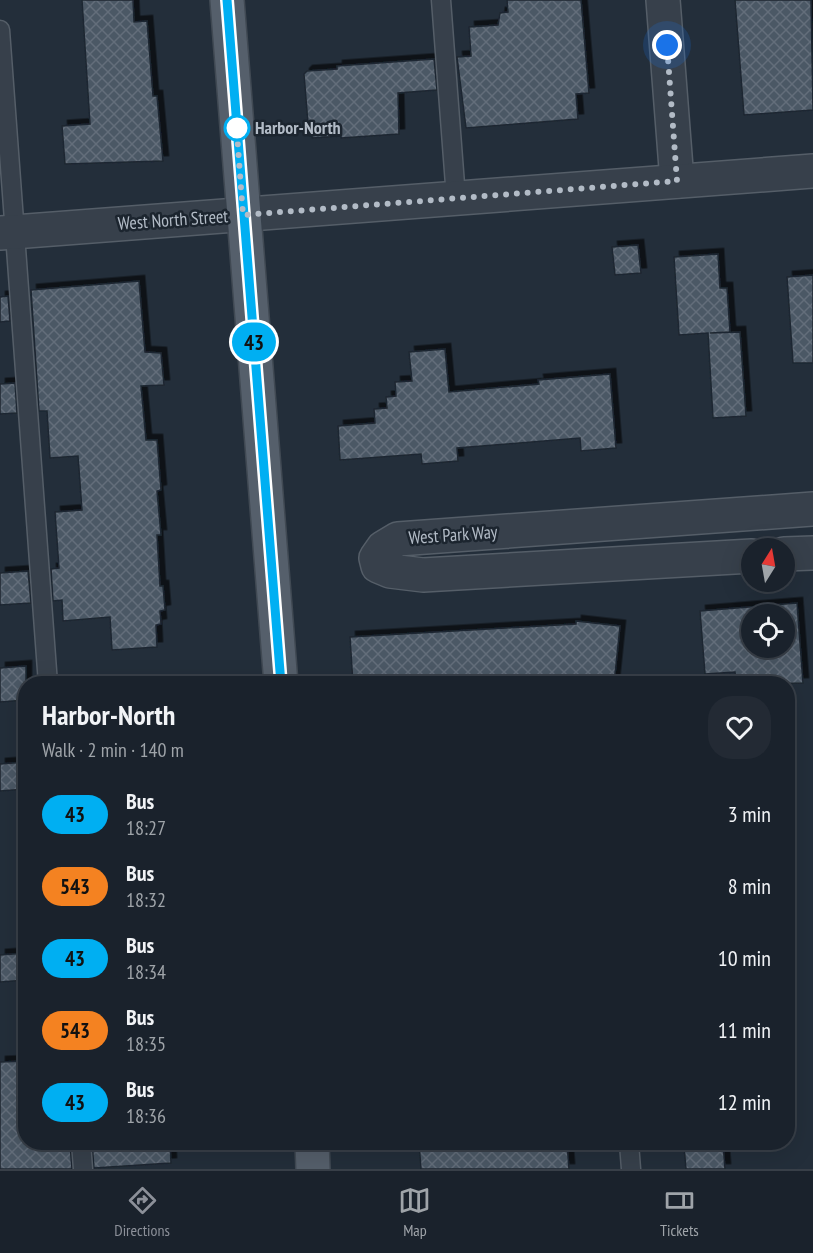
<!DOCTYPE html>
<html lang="en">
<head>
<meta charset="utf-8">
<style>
  body { margin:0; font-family:"PT Sans Narrow",sans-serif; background:#232a34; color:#f1f3f6; height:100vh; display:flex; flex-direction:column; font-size:22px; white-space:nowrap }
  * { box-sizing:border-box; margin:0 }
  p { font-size:20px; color:#9fa4a9 }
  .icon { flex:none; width:33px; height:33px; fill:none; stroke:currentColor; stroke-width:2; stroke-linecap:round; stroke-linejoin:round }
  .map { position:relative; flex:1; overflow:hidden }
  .drawer { position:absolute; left:18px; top:676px; width:777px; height:474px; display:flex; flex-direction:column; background:#1a222c; border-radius:24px; box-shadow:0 6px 24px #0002,0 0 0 2px #383f48 }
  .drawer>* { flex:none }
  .badge { padding:0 12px; border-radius:20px; font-size:21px; line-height:39px }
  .needle { width:39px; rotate:11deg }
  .controls { position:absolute; left:741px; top:538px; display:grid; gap:12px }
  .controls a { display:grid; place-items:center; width:54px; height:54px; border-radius:50%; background:#1a222c; box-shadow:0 6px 24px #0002,0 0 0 2px #383f48; font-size:30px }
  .you { position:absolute; width:30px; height:30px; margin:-15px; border:4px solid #fff; border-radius:50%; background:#1a73e8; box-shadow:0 0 0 9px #1a73e833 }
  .map>.badge { position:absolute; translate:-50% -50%; box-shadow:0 0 0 3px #fff }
  .round { display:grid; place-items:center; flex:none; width:63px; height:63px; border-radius:24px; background:#232a34 }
  .headline { display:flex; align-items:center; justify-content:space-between; height:102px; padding:0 24px }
  h1 { font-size:28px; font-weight:700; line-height:45px }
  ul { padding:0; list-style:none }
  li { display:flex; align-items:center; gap:18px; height:72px; padding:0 24px }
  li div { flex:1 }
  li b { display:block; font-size:22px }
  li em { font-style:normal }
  li .badge { min-width:66px; font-weight:700; text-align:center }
  .dock { display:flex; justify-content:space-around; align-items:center; height:84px; border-top:2px solid #383f48; background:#1a222c; font-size:16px; color:#9fa4a9 }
  .dock a { display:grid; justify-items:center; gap:3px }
  .dock .active { color:#8c9099 }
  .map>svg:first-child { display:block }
  .building { fill:url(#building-cross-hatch); stroke:#1e2731; stroke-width:1.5; fill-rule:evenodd; filter:url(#shadow) }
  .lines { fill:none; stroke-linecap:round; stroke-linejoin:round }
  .service-casing { stroke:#555e68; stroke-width:21 }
  .minor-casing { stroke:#555e68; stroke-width:36 }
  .tertiary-casing { stroke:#555e68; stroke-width:36 }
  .primary-casing { stroke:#404953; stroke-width:36 }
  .service { stroke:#37404b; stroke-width:18 }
  .minor { stroke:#37404b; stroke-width:33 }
  .tertiary { stroke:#37404b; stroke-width:33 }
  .primary { stroke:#555f6b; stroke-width:33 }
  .line-casing { stroke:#fff; stroke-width:14 }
  .line { stroke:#00aff2; stroke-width:9 }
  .walk { stroke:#b2bbc6; stroke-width:6; stroke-dasharray:0 10.8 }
  .stop-dot { fill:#fff; stroke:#00aff2; stroke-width:3 }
  .labels { text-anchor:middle; stroke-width:5; stroke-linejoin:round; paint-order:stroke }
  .stop-label { font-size:18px; font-weight:bold; fill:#b2bbc6; stroke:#1c252f; text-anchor:start }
  .street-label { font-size:18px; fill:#b2bbc6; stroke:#1c252f }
</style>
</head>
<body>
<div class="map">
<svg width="813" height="1169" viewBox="0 0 813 1169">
  <defs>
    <pattern id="building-cross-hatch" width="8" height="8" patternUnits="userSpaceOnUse" patternTransform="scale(1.5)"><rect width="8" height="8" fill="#4c5865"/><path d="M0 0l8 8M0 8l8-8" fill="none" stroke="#636e7a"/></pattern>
    <filter id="shadow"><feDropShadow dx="5.5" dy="-5.5" stdDeviation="0" flood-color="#0009"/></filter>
  </defs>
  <rect width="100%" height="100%" fill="#232e3a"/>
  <g class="building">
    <path d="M 82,0 L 133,0 L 134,22 L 147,21 L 153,96 L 157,96 L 163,161 L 65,164 L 62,126 L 90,124 Z"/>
    <path d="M 507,0 L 581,0 L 589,93 L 576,94 L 578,119 L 466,128 L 457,57 L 471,56 L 469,27 L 498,25 L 500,13 L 508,12 Z"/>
    <path d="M 735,0 L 811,0 L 813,110 L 744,115 Z"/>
    <path d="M 434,59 L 437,90 L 398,93 L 399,134 L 341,138 L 341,136 L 312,138 L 312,136 L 309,136 L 304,74 L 307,71 L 337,69 L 337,66 Z"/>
    <path d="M 638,245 L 641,273 L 615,275 L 612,247 Z"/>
    <path d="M 718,254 L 720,288 L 727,288 L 730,332 L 710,333 L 740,332 L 746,416 L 713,418 L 708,333 L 679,335 L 674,257 Z"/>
    <path d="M 813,275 L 813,363 L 793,363 L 787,277 Z"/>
    <path d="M 139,281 L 145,352 L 161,353 L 164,385 L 141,386 L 146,440 L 157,440 L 161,490 L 157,491 L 161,535 L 157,535 L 160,586 L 163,586 L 165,610 L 160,611 L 161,624 L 156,625 L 157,647 L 112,650 L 110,617 L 63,621 L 62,600 L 53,601 L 51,569 L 59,568 L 55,512 L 82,510 L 78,456 L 50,458 L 47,411 L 39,411 L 31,290 Z"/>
    <path d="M 8,296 L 10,321 L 0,322 L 0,297 Z"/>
    <path d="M 445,349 L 449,392 L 539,384 L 538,380 L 610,374 L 616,448 L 581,451 L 580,438 L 457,448 L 458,461 L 422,464 L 421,454 L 340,460 L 338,426 L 375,423 L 374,409 L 387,408 L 386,397 L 396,396 L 395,382 L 412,381 L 409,352 Z"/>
    <path d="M 15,383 L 17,413 L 0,414 L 0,384 Z"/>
    <path d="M 28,571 L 31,603 L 0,605 L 0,573 Z"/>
    <path d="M 797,603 L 803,683 L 736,684 L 735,672 L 705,674 L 700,611 ZM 752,615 L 784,615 L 784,648 L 752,648 Z"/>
    <path d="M 576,621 L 620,626 L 614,684 L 353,684 L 350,637 L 576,624 Z"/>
    <path d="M 26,666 L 26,700 L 0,702 L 0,668 Z"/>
    <path d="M 26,762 L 26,789 L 0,791 L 0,764 Z"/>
    <path d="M 26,953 L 26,980 L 0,982 L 0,955 Z"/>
    <path d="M 26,1061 L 26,1143 L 70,1143 L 72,1169 L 0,1169 L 0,1062 Z"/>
    <path d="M 92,1143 L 170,1143 L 171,1163 L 94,1168 Z"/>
    <path d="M 419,1143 L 567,1143 L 569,1169 L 421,1169 Z"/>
    <path d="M 723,1143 L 725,1169 L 686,1169 L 684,1146 Z"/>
  </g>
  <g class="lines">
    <defs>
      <g id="service">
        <path d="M 441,0 L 456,198"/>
        <path d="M 0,30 L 48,684"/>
        <path d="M 81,1143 L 83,1169"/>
        <path d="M 629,1143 L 631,1169"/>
      </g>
      <g id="minor">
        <path d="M 663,0 L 677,181"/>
        <path d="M 784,554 L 813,553"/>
        <path d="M 752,556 L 423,575 L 390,571 L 378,566 L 376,558 L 383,548 L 398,539 L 813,509"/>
      </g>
      <path id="tertiary" d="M 0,233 L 813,171"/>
      <g id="primary">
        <path d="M 227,0 L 281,684"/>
        <path d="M 312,1143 L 313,1169"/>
      </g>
    </defs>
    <use href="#service" class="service-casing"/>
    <use href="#minor" class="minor-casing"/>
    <use href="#tertiary" class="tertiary-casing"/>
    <use href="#primary" class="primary-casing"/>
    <use href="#service" class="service"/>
    <use href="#minor" class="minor"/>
    <use href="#tertiary" class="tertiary"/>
    <use href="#primary" class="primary"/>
  </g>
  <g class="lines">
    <defs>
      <path id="line" d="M 227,0 L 281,684"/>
    </defs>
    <use href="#line" class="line-casing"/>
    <use href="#line" class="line"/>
    <path class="walk" d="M 237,128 L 236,120 L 243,215 L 677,181 L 667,45"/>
  </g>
  <circle class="stop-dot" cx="237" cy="128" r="12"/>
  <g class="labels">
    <g class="stop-label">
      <text x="255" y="134">Harbor-North</text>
    </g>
    <g class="street-label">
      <text transform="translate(173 220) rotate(-4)" y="6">West North Street</text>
      <text transform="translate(453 535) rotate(-4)" y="6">West Park Way</text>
    </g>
  </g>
</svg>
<div class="controls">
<a><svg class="needle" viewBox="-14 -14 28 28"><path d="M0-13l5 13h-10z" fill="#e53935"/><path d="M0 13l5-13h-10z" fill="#9fa4a9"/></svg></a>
<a><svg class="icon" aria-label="locate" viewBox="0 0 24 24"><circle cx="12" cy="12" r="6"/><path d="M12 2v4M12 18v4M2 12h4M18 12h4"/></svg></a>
</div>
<div class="you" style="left:667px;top:45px"></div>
<b class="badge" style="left:254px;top:342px;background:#00aff2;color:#111">43</b>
<section class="drawer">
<div class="headline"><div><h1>Harbor-North</h1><p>Walk · 2 min · 140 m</p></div><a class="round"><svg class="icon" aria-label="heart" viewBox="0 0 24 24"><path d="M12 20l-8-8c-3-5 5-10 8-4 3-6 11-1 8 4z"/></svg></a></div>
<ul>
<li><span class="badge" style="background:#00aff2;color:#111">43</span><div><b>Bus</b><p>18:27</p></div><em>3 min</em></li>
<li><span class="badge" style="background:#f48221;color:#111">543</span><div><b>Bus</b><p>18:32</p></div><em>8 min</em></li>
<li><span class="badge" style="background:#00aff2;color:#111">43</span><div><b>Bus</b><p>18:34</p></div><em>10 min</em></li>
<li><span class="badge" style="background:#f48221;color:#111">543</span><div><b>Bus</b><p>18:35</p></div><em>11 min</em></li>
<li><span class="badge" style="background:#00aff2;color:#111">43</span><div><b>Bus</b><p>18:36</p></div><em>12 min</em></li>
</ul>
</section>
</div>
<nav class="dock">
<a class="active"><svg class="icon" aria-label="directions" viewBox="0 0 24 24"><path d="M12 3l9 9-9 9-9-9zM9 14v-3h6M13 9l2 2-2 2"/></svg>Directions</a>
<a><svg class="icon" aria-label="map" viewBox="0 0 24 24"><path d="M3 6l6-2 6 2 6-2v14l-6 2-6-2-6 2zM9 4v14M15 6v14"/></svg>Map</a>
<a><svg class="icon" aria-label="tickets" viewBox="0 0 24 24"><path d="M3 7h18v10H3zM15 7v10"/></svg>Tickets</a>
</nav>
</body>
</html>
